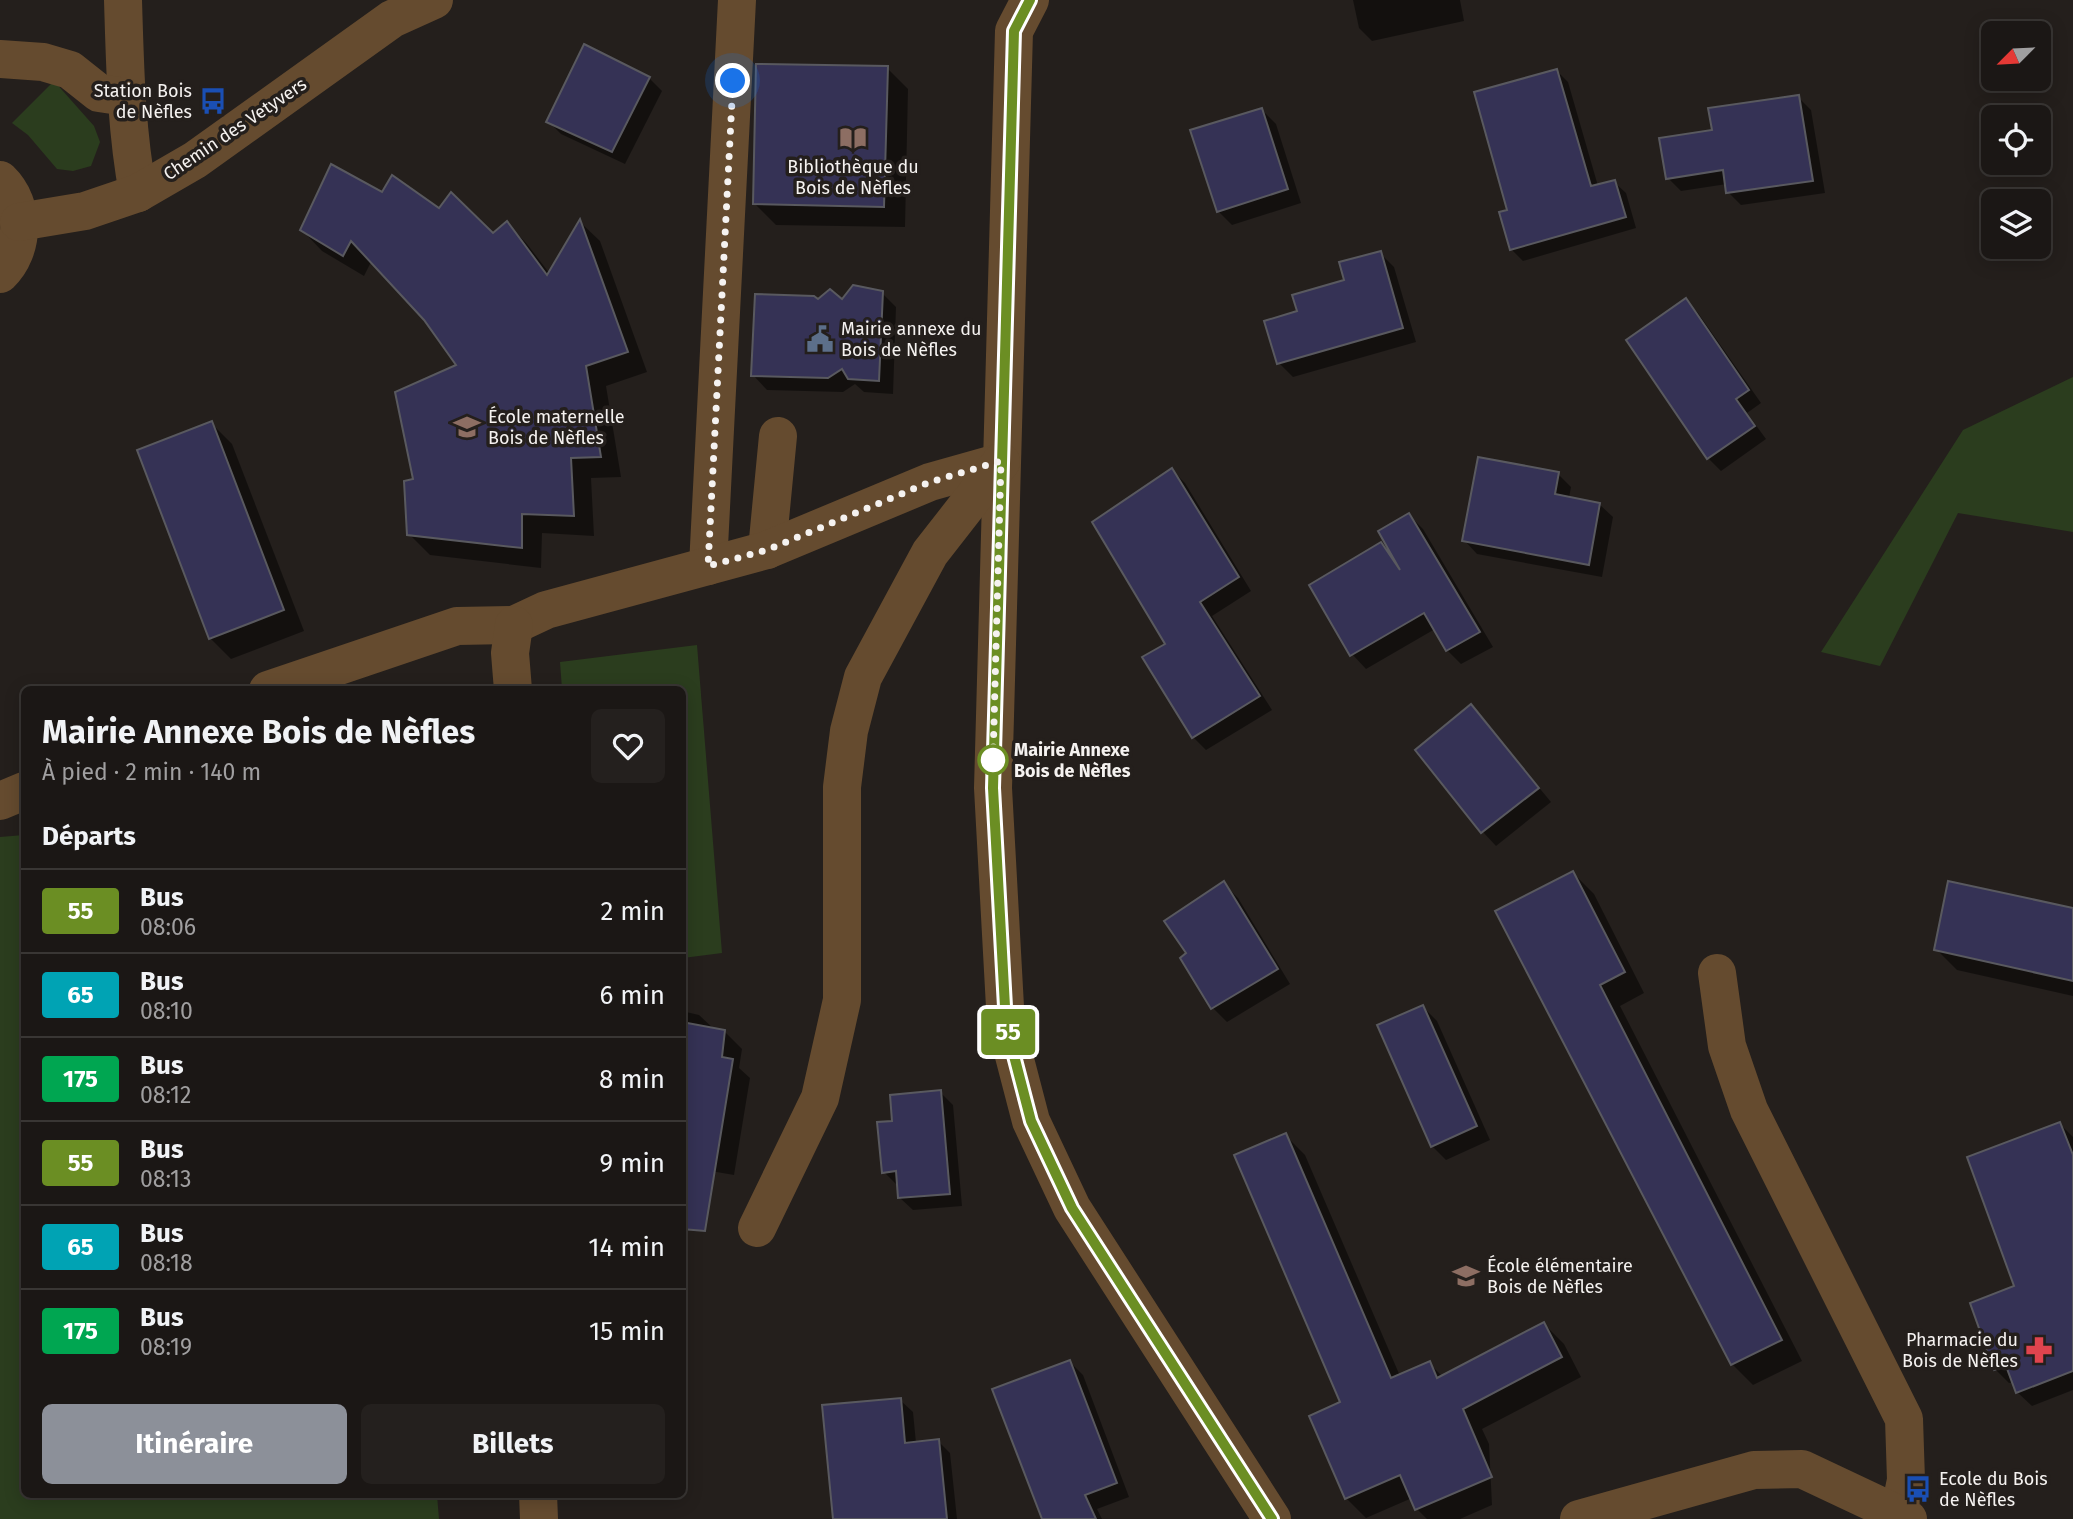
<!DOCTYPE html>
<html lang="fr">
<head>
<meta charset="utf-8">
<style>
  body { margin:0; font-family:"Fira Sans",sans-serif; background:#24201e; color:#f1f3f6; height:100vh; display:flex; flex-direction:column; font-size:26px; white-space:nowrap }
  * { box-sizing:border-box; margin:0 }
  p { font-size:23px; color:#a09fa0 }
  .icon { flex:none; width:38px; height:38px; fill:none; stroke:currentColor; stroke-width:2; stroke-linecap:round; stroke-linejoin:round }
  .map { position:relative; flex:1; overflow:hidden }
  .sheet { position:absolute; left:21px; top:686px; width:665px; height:812px; display:flex; flex-direction:column; background:#1b1715; border-radius:10px; box-shadow:0 4px 18px #0003,0 0 0 2px #393634 }
  .sheet>* { flex:none }
  .badge { padding:0 14px; border-radius:5px; font-size:24px; line-height:46px }
  .needle { width:46px; rotate:246deg }
  .buttons { position:absolute; left:1981px; top:21px; display:grid; gap:14px }
  .buttons a { display:grid; place-items:center; width:70px; height:70px; border-radius:10px; background:#1b1715; box-shadow:0 4px 18px #0003,0 0 0 2px #393634; font-size:35px }
  .you { position:absolute; width:35px; height:35px; margin:-18px; border:5px solid #fff; border-radius:50%; background:#1a73e8; box-shadow:0 0 0 10px #1a73e833 }
  .map>.badge { position:absolute; translate:-50% -50%; box-shadow:0 0 0 4px #fff }
  h2 { padding:0 21px; font-size:26px; line-height:63px }
  .round { display:grid; place-items:center; flex:none; width:74px; height:74px; border-radius:10px; background:#24201e }
  .head { display:flex; align-items:center; justify-content:space-between; height:119px; padding:0 21px }
  h1 { font-size:33px; font-weight:700; line-height:52px }
  .action { display:flex; gap:14px; margin-top:auto; padding:14px 21px }
  .action a { flex:1; height:80px; border-radius:10px; background:#8c9099; color:#fff; font-size:28px; font-weight:700; line-height:80px; text-align:center }
  .action a+a { background:#24201e; color:#f1f3f6 }
  ul { padding:0; list-style:none }
  li { display:flex; align-items:center; gap:21px; height:84px; padding:0 21px; border-top:2px solid #393634 }
  li div { flex:1 }
  li b { display:block; font-size:26px }
  li em { font-style:normal }
  li .badge { min-width:77px; font-weight:700; text-align:center }
  .map>svg:first-child { display:block }
  .green { fill:#2b3d1e }
  .shadow { fill:#0007 }
  .building { fill:#353255; stroke:#59595f; stroke-width:2 }
  .lines { fill:none; stroke-linecap:round; stroke-linejoin:round }
  .minor { stroke:#654b2f; stroke-width:38 }
  .line-casing { stroke:#fff; stroke-width:16 }
  .line { stroke:#6b8e23; stroke-width:10 }
  .walk { stroke:#f5f2f0; stroke-width:7; stroke-dasharray:0 12.6 }
  .stop-dot { fill:#fff; stroke:#6b8e23; stroke-width:3.5 }
  .labels { text-anchor:middle; stroke-width:7; stroke-linejoin:round; paint-order:stroke }
  .poi-label { font-size:18px; fill:#f5f2f0; stroke:#241f1c; text-anchor:start }
  .street-label { font-size:18px; fill:#f5f2f0; stroke:#241f1c }
  .stop-label { font-size:18px; font-weight:bold; fill:#f5f2f0; stroke:#241f1c; text-anchor:start }
</style>
</head>
<body>
<div class="map">
<svg width="2073" height="1519" viewBox="0 0 2073 1519">
  <rect width="100%" height="100%" fill="#241f1c"/>
  <g class="green">
    <path d="M 54,81 L 94,126 L 100,142 L 91,166 L 73,171 L 57,169 L 28,135 L 12,123 Z"/>
    <path d="M 2073,377 L 2073,532 L 1958,513 L 1880,666 L 1821,652 L 1963,430 Z"/>
    <path d="M 697,645 L 722,953 L 683,958 L 682,690 L 562,689 L 560,662 Z"/>
    <path d="M 24,835 L 24,1494 L 437,1495 L 439,1519 L 0,1519 L 0,837 Z"/>
  </g>
  <g class="shadow">
    <path d="M 1353,0 L 1460,0 L 1464,21 L 1372,41 L 1359,28 Z"/>
    <path d="M 887,68 L 908,89 L 905,227 L 776,225 L 755,204 Z"/>
    <path d="M 1557,71 L 1568,82 L 1598,186 L 1614,182 L 1626,193 L 1636,228 L 1523,261 L 1511,249 L 1509,211 Z"/>
    <path d="M 649,78 L 662,91 L 625,164 L 561,134 L 548,121 Z"/>
    <path d="M 1798,97 L 1811,110 L 1825,193 L 1741,205 L 1728,192 L 1727,184 L 1681,191 L 1668,178 L 1714,132 Z"/>
    <path d="M 1262,110 L 1276,124 L 1301,203 L 1232,225 L 1218,211 Z"/>
    <path d="M 383,194 L 439,211 L 493,236 L 507,223 L 527,244 L 550,274 L 580,222 L 600,241 L 647,372 L 606,386 L 621,477 L 591,478 L 594,536 L 542,533 L 541,568 L 430,555 L 409,534 L 458,366 L 425,319 L 372,260 L 364,276 L 322,251 L 302,230 Z"/>
    <path d="M 1380,253 L 1394,267 L 1416,342 L 1293,377 L 1279,363 L 1299,312 L 1347,281 Z"/>
    <path d="M 882,293 L 896,307 L 893,394 L 864,392 L 855,384 L 843,392 L 767,390 L 753,375 L 818,301 L 842,302 Z"/>
    <path d="M 1686,300 L 1698,313 L 1761,403 L 1747,413 L 1766,439 L 1721,471 L 1708,458 L 1628,340 Z"/>
    <path d="M 211,423 L 232,444 L 304,631 L 231,659 L 210,638 Z"/>
    <path d="M 1172,470 L 1185,483 L 1251,591 L 1212,616 L 1272,710 L 1206,750 L 1193,737 L 1167,644 Z"/>
    <path d="M 1558,474 L 1571,487 L 1569,498 L 1599,504 L 1613,517 L 1602,577 L 1477,554 L 1464,540 Z"/>
    <path d="M 1409,515 L 1423,529 L 1493,647 L 1461,664 L 1447,650 L 1435,629 L 1366,669 L 1352,654 L 1381,544 L 1392,555 Z"/>
    <path d="M 1471,706 L 1551,802 L 1496,846 L 1483,832 L 1417,750 Z"/>
    <path d="M 1573,873 L 1594,894 L 1644,993 L 1620,1006 L 1802,1361 L 1753,1385 L 1732,1364 L 1498,911 Z"/>
    <path d="M 1224,884 L 1238,898 L 1290,984 L 1227,1022 L 1213,1008 L 1182,958 L 1189,954 Z"/>
    <path d="M 2073,910 L 2073,996 L 1957,970 L 1936,949 Z"/>
    <path d="M 1423,1007 L 1437,1021 L 1490,1140 L 1446,1160 L 1432,1146 Z"/>
    <path d="M 682,1011 L 699,1015 L 714,1029 L 724,1031 L 742,1049 L 739,1068 L 750,1078 L 734,1175 L 699,1169 L 682,1205 Z"/>
    <path d="M 940,1092 L 953,1105 L 962,1206 L 913,1210 L 900,1198 L 899,1184 L 897,1185 L 884,1172 L 894,1123 Z"/>
    <path d="M 2060,1124 L 2073,1137 L 2073,1390 L 2032,1406 L 2017,1392 L 2014,1382 L 2009,1383 L 1995,1369 Z"/>
    <path d="M 1285,1135 L 1305,1155 L 1400,1376 L 1429,1363 L 1443,1377 L 1544,1324 L 1564,1344 L 1581,1377 L 1482,1429 L 1489,1444 L 1492,1505 L 1460,1519 L 1427,1519 L 1417,1509 L 1412,1498 L 1366,1518 L 1346,1498 L 1343,1403 Z"/>
    <path d="M 1070,1362 L 1083,1375 L 1129,1497 L 1097,1509 L 1102,1519 L 1044,1519 Z"/>
    <path d="M 900,1400 L 913,1412 L 916,1443 L 938,1441 L 950,1453 L 957,1519 L 835,1519 Z"/>
  </g>
  <g class="building">
    <path d="M 584,44 L 650,77 L 612,152 L 546,122 Z"/>
    <path d="M 756,64 L 888,66 L 884,207 L 753,204 Z"/>
    <path d="M 1557,69 L 1591,186 L 1615,180 L 1626,217 L 1510,250 L 1499,212 L 1507,210 L 1474,92 Z"/>
    <path d="M 1799,95 L 1813,181 L 1726,193 L 1723,170 L 1666,179 L 1659,138 L 1712,130 L 1708,108 Z"/>
    <path d="M 1262,108 L 1288,189 L 1217,212 L 1190,130 Z"/>
    <path d="M 331,164 L 382,192 L 392,175 L 439,208 L 451,192 L 493,233 L 507,221 L 547,275 L 580,219 L 628,352 L 586,366 L 601,457 L 571,458 L 574,516 L 522,514 L 522,548 L 407,535 L 404,481 L 413,479 L 395,392 L 456,365 L 424,320 L 351,241 L 343,256 L 300,230 Z"/>
    <path d="M 1381,251 L 1403,328 L 1277,364 L 1264,321 L 1297,311 L 1292,295 L 1344,280 L 1339,262 Z"/>
    <path d="M 853,285 L 883,291 L 879,381 L 848,379 L 842,369 L 828,378 L 751,376 L 755,294 L 814,296 L 818,299 L 830,289 L 842,299 Z"/>
    <path d="M 1686,298 L 1749,390 L 1736,399 L 1755,426 L 1707,459 L 1626,340 Z"/>
    <path d="M 212,421 L 284,610 L 209,639 L 137,450 Z"/>
    <path d="M 1478,457 L 1559,472 L 1555,494 L 1600,503 L 1589,565 L 1462,541 Z"/>
    <path d="M 1172,468 L 1239,577 L 1200,602 L 1260,696 L 1192,738 L 1142,657 L 1165,644 L 1092,522 Z"/>
    <path d="M 1409,513 L 1480,632 L 1446,651 L 1424,613 L 1350,656 L 1309,585 L 1381,542 L 1400,570 L 1378,531 Z"/>
    <path d="M 1471,704 L 1539,788 L 1481,833 L 1415,750 Z"/>
    <path d="M 1573,871 L 1625,972 L 1600,985 L 1782,1340 L 1731,1365 L 1495,911 Z"/>
    <path d="M 1224,881 L 1278,969 L 1211,1009 L 1180,958 L 1186,953 L 1164,921 Z"/>
    <path d="M 1948,881 L 2073,908 L 2073,981 L 1934,950 Z"/>
    <path d="M 1423,1005 L 1477,1126 L 1431,1147 L 1377,1025 Z"/>
    <path d="M 682,1022 L 725,1030 L 722,1057 L 733,1059 L 705,1231 L 682,1229 Z"/>
    <path d="M 941,1090 L 950,1194 L 898,1198 L 896,1171 L 882,1173 L 877,1122 L 892,1121 L 890,1095 Z"/>
    <path d="M 2060,1122 L 2073,1155 L 2073,1371 L 2016,1393 L 2006,1366 L 1994,1370 L 1970,1303 L 2014,1286 L 1967,1157 Z"/>
    <path d="M 1286,1133 L 1391,1378 L 1430,1361 L 1437,1378 L 1544,1322 L 1562,1357 L 1463,1409 L 1492,1477 L 1415,1510 L 1400,1475 L 1345,1499 L 1309,1416 L 1340,1402 L 1234,1155 Z"/>
    <path d="M 1070,1360 L 1117,1483 L 1085,1495 L 1096,1519 L 1042,1519 L 992,1389 Z"/>
    <path d="M 901,1398 L 905,1443 L 939,1439 L 947,1519 L 833,1519 L 822,1405 Z"/>
  </g>
  <g class="lines">
    <g class="minor">
      <path d="M 123,0 C 125,65 126,129 138,193"/>
      <path d="M 1030,0 L 1014,31 L 993,788 L 1006,1025 L 1031,1121 L 1072,1208 L 1272,1519"/>
      <path d="M 0,59 L 43,62 L 70,70 L 99,93 L 126,97"/>
      <path d="M 0,180 C 26,205 25,250 0,274"/>
      <path d="M 19,222 L 85,211 L 138,193 L 195,160 L 392,19 L 434,0"/>
      <path d="M 767,550 L 778,436"/>
      <path d="M 708,566 L 737,0"/>
      <path d="M 268,690 L 457,626 L 514,625 L 546,610 L 767,550 L 930,482 L 1001,462"/>
      <path d="M 513,690 L 510,653 L 514,625"/>
      <path d="M 0,801 L 24,791"/>
      <path d="M 1717,973 L 1727,1046 L 1749,1110 L 1904,1419 L 1906,1480 L 1899,1514"/>
      <path d="M 757,1228 L 820,1098 L 842,1000 L 842,787 L 849,731 L 863,677 L 930,553 L 1001,462"/>
      <path d="M 538,1494 L 539,1519"/>
      <path d="M 1579,1519 L 1754,1470 L 1802,1469 L 1908,1519"/>
    </g>
  </g>
  <g class="lines">
    <defs>
      <path id="line" d="M 1030,0 L 1014,31 L 993,788 L 1006,1025 L 1031,1121 L 1072,1208 L 1272,1519"/>
    </defs>
    <use href="#line" class="line-casing"/>
    <use href="#line" class="line"/>
    <path class="walk" d="M 733,81 L 708,566 L 767,550 L 930,482 L 1001,461 L 993,760"/>
  </g>
  <defs>
    <symbol id="bus-bare" viewBox="-9 -9 18 18"><path d="M-5-6H5V4H4V6H2V4H-2V6H-4V4H-5ZM-3.5-4V0h7V-4ZM-3.5 1.2v1.5H-2V1.2ZM2 1.2v1.5H3.5V1.2Z" fill="#1a4fb4" stroke="#241f1c" stroke-width="2.5" paint-order="stroke"/></symbol>
    <symbol id="library-bare" viewBox="-9 -9 18 18"><path d="M-6-4Q-3-5.5-.7-3.5V5Q-3 3-6 4ZM6-4Q3-5.5 .7-3.5V5Q3 3 6 4Z" fill="#8d6e63" stroke="#241f1c" stroke-width="2.5" paint-order="stroke"/></symbol>
    <symbol id="civic-bare" viewBox="-9 -9 18 18"><path d="M-.6-6.5H3V-4.5H.6V-3L4-1V1h2V6H-6V1h2V-1L-.6-3ZM-1.2 2.5V6h2.4V2.5Z" fill="#5c6f8a" stroke="#241f1c" stroke-width="2.5" paint-order="stroke"/></symbol>
    <symbol id="school-bare" viewBox="-9 -9 18 18"><path d="M0-5L7-2L0 1L-7-2ZM-4 1L0 2.5L4 1V4Q0 6-4 4Z" fill="#8d6e63" stroke="#241f1c" stroke-width="2.5" paint-order="stroke"/></symbol>
    <symbol id="pharmacy-bare" viewBox="-9 -9 18 18"><path d="M-2-6h4v4h4v4h-4v4h-4v-4h-4v-4h4Z" fill="#e0444e" stroke="#241f1c" stroke-width="2.5" paint-order="stroke"/></symbol>
  </defs>
  <g fill-rule="evenodd">
    <use href="#bus-bare" x="194" y="82" width="38" height="38"/>
    <use href="#library-bare" x="834" y="119" width="38" height="38"/>
    <use href="#civic-bare" x="801" y="320" width="38" height="38"/>
    <use href="#school-bare" x="448" y="408" width="38" height="38"/>
    <use href="#school-bare" x="1447" y="1257" width="38" height="38"/>
    <use href="#pharmacy-bare" x="2020" y="1331" width="38" height="38"/>
    <use href="#bus-bare" x="1899" y="1470" width="38" height="38"/>
  </g>
  <circle class="stop-dot" cx="993" cy="760" r="14"/>
  <g class="labels">
    <g class="poi-label">
      <text x="192" y="97" text-anchor="end">Station Bois<tspan x="192" dy="21">de Nèfles</tspan></text>
      <text x="853" y="173" text-anchor="middle">Bibliothèque du<tspan x="853" dy="21">Bois de Nèfles</tspan></text>
      <text x="841" y="335">Mairie annexe du<tspan x="841" dy="21">Bois de Nèfles</tspan></text>
      <text x="488" y="423">École maternelle<tspan x="488" dy="21">Bois de Nèfles</tspan></text>
      <text x="1487" y="1272">École élémentaire<tspan x="1487" dy="21">Bois de Nèfles</tspan></text>
      <text x="2018" y="1346" text-anchor="end">Pharmacie du<tspan x="2018" dy="21">Bois de Nèfles</tspan></text>
      <text x="1939" y="1485">Ecole du Bois<tspan x="1939" dy="21">de Nèfles</tspan></text>
    </g>
    <g class="street-label">
      <text transform="translate(235 129) rotate(-34)" y="6">Chemin des Vetyvers</text>
    </g>
    <g class="stop-label">
      <text x="1014" y="756">Mairie Annexe<tspan x="1014" dy="21">Bois de Nèfles</tspan></text>
    </g>
  </g>
</svg>
<div class="buttons">
<a><svg class="needle" viewBox="-14 -14 28 28"><path d="M0-13l5 13h-10z" fill="#e53935"/><path d="M0 13l5-13h-10z" fill="#a09fa0"/></svg></a>
<a><svg class="icon" aria-label="locate" viewBox="0 0 24 24"><circle cx="12" cy="12" r="6"/><path d="M12 2v4M12 18v4M2 12h4M18 12h4"/></svg></a>
<a><svg class="icon" aria-label="layers" viewBox="0 0 24 24"><path d="M12 4l9 5-9 5-9-5zM3 14l9 5 9-5"/></svg></a>
</div>
<div class="you" style="left:733px;top:81px"></div>
<b class="badge" style="left:1008px;top:1032px;background:#6b8e23;color:#fff">55</b>
<section class="sheet">
<div class="head"><div><h1>Mairie Annexe Bois de Nèfles</h1><p>À pied · 2 min · 140 m</p></div><a class="round"><svg class="icon" aria-label="heart" viewBox="0 0 24 24"><path d="M12 20l-8-8c-3-5 5-10 8-4 3-6 11-1 8 4z"/></svg></a></div>
<h2>Départs</h2>
<ul>
<li><span class="badge" style="background:#6b8e23;color:#fff">55</span><div><b>Bus</b><p>08:06</p></div><em>2 min</em></li>
<li><span class="badge" style="background:#00a3b4;color:#fff">65</span><div><b>Bus</b><p>08:10</p></div><em>6 min</em></li>
<li><span class="badge" style="background:#00a651;color:#fff">175</span><div><b>Bus</b><p>08:12</p></div><em>8 min</em></li>
<li><span class="badge" style="background:#6b8e23;color:#fff">55</span><div><b>Bus</b><p>08:13</p></div><em>9 min</em></li>
<li><span class="badge" style="background:#00a3b4;color:#fff">65</span><div><b>Bus</b><p>08:18</p></div><em>14 min</em></li>
<li><span class="badge" style="background:#00a651;color:#fff">175</span><div><b>Bus</b><p>08:19</p></div><em>15 min</em></li>
</ul>
<div class="action"><a>Itinéraire</a><a>Billets</a></div>
</section>
</div>
</body>
</html>
